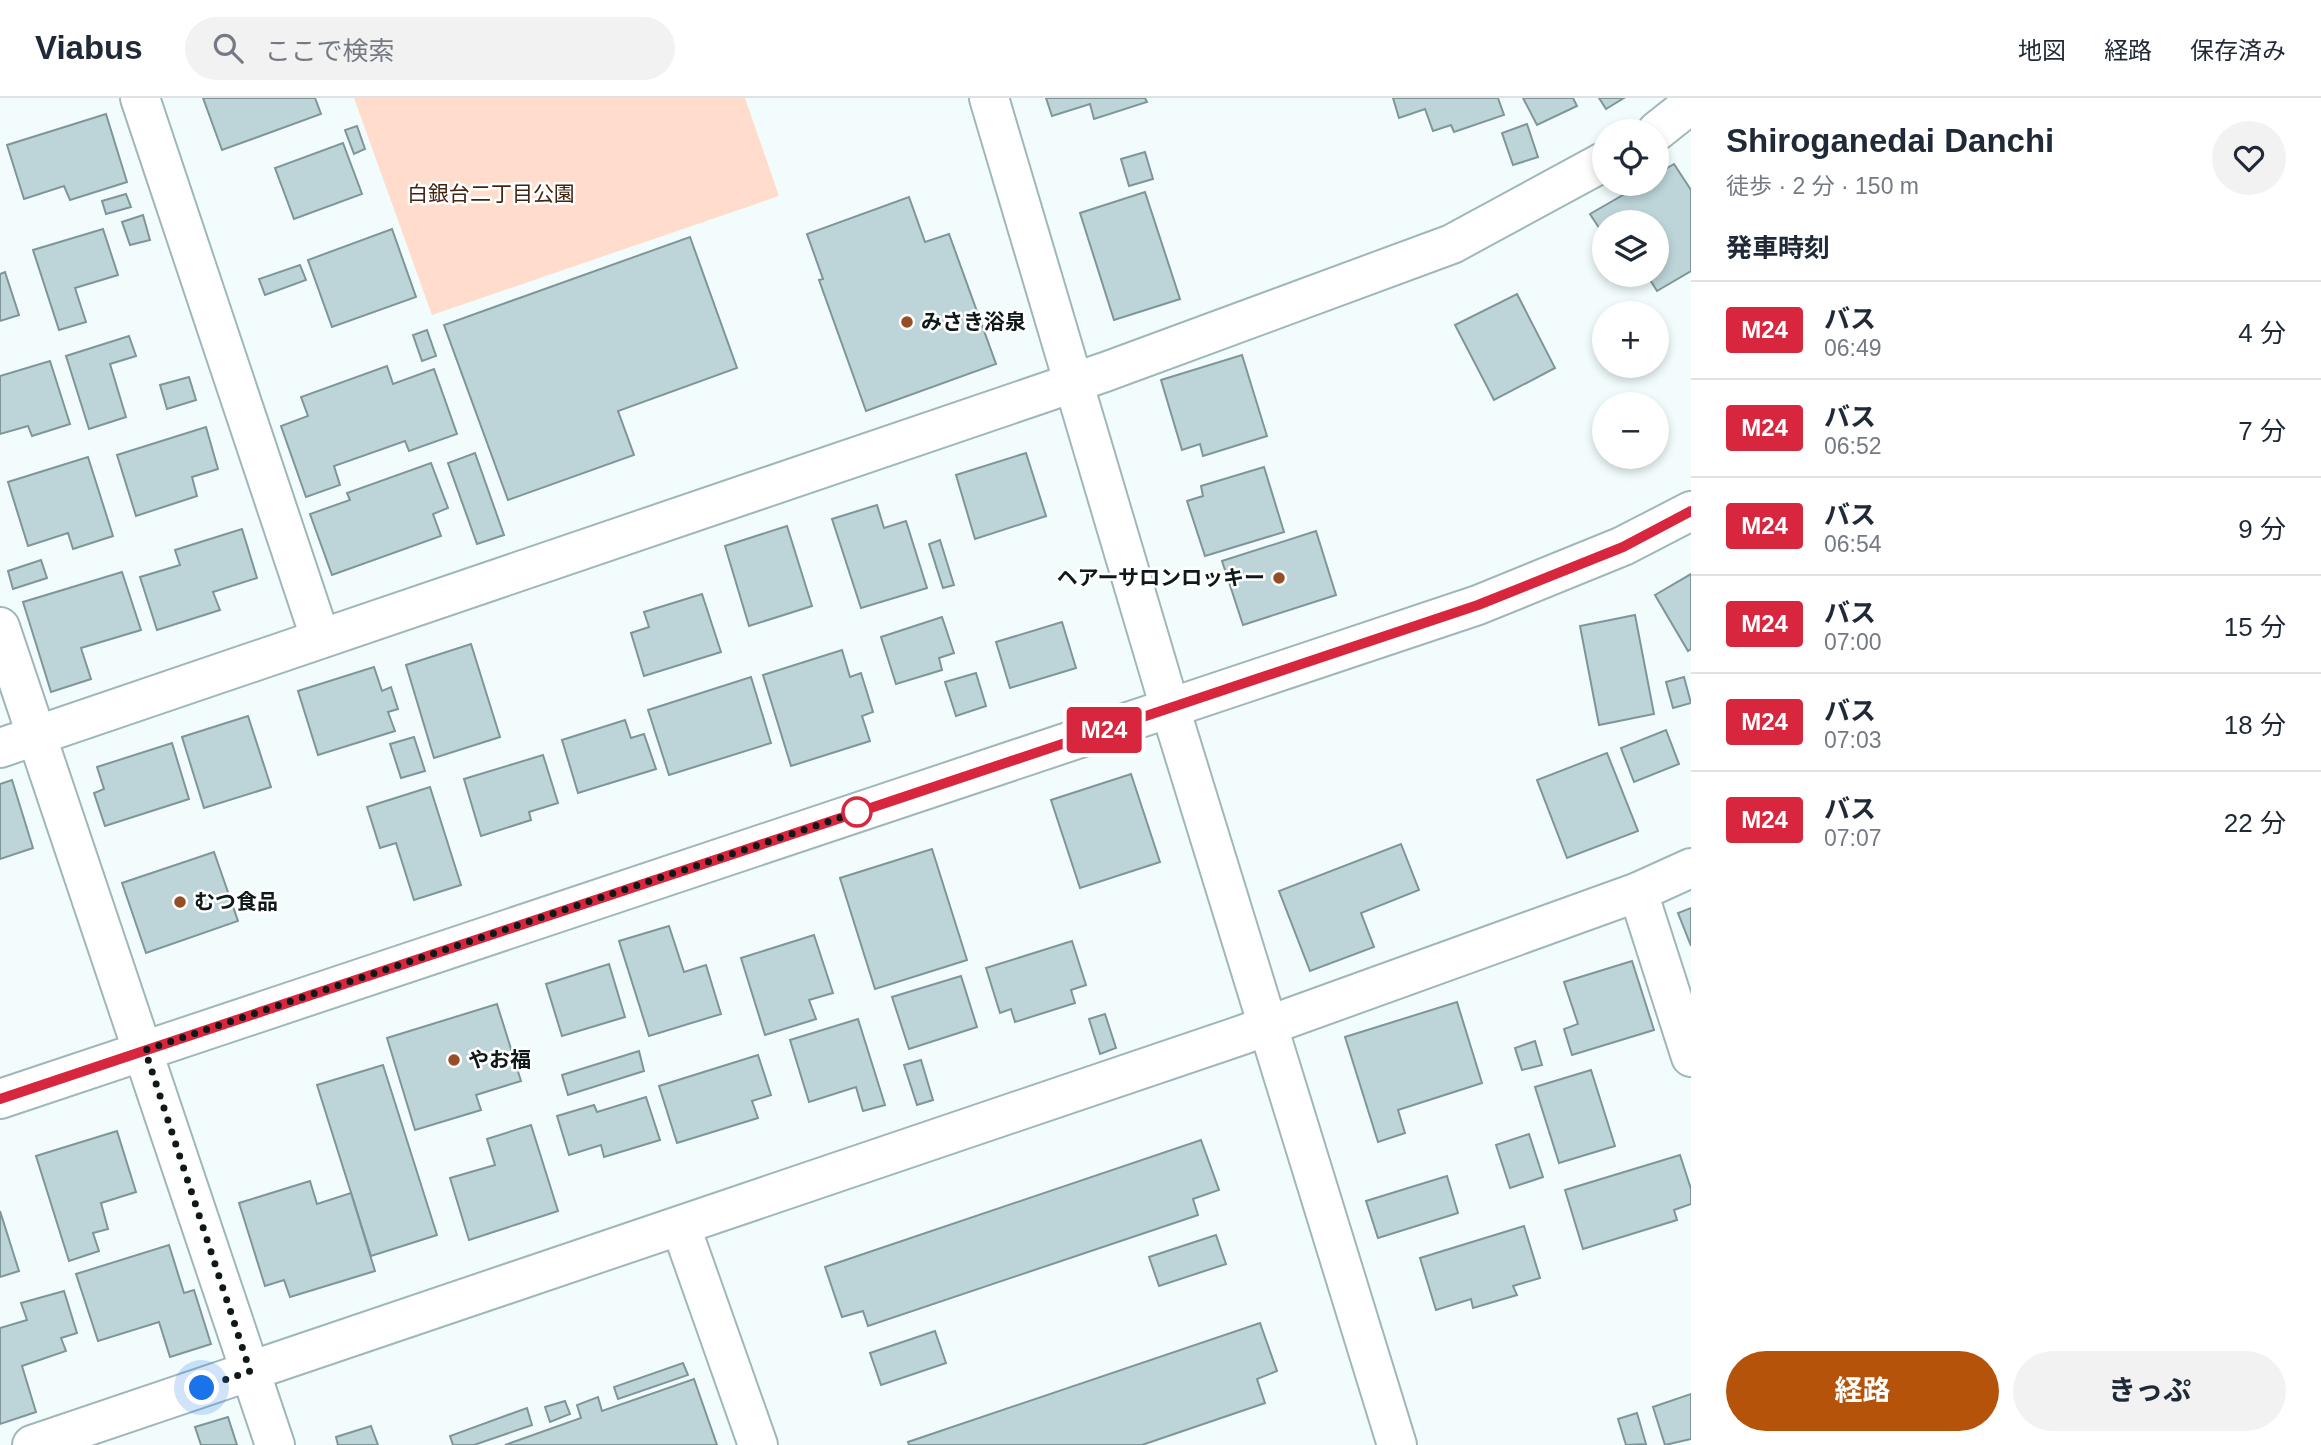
<!DOCTYPE html>
<html lang="ja">
<head>
<meta charset="utf-8">
<style>
  body { margin:0; font-family:Helvetica,"Noto Sans JP",sans-serif; background:#f2f2f3; color:#1f2937; height:100vh; display:flex; flex-direction:column; font-size:26px; white-space:nowrap }
  * { box-sizing:border-box; margin:0 }
  p { font-size:23px; color:#747a83 }
  .icon { flex:none; width:38px; height:38px; fill:none; stroke:currentColor; stroke-width:2; stroke-linecap:round; stroke-linejoin:round }
  .map { position:relative; flex:1; overflow:hidden }
  .drawer { display:flex; flex-direction:column; background:#fff; width:630px }
  .drawer>* { flex:none }
  .badge { padding:0 14px; border-radius:5px; font-size:24px; line-height:46px }
  .buttons { position:absolute; left:1592px; top:21px; display:grid; gap:14px }
  .buttons a { display:grid; place-items:center; width:77px; height:77px; border-radius:50%; background:#fff; box-shadow:0 4px 10px #0003; font-size:35px }
  .you { position:absolute; width:35px; height:35px; margin:-18px; border:5px solid #fff; border-radius:50%; background:#1a73e8; box-shadow:0 0 0 10px #1a73e833 }
  .map>.badge { position:absolute; translate:-50% -50%; box-shadow:0 0 0 4px #fff }
  h2 { padding:0 35px; font-size:26px; line-height:63px }
  .round { display:grid; place-items:center; flex:none; width:74px; height:74px; border-radius:37px; background:#f2f2f3 }
  .head { display:flex; align-items:center; justify-content:space-between; height:119px; padding:0 35px }
  h1 { font-size:33px; font-weight:700; line-height:52px }
  .action { display:flex; gap:14px; margin-top:auto; padding:14px 35px }
  .action a { flex:1; height:80px; border-radius:42px; background:#b45309; color:#fff; font-size:28px; font-weight:700; line-height:80px; text-align:center }
  .action a+a { background:#f2f2f3; color:#1f2937 }
  ul { padding:0; list-style:none }
  li { display:flex; align-items:center; gap:21px; height:98px; padding:0 35px; border-top:2px solid #e0e1e3 }
  li div { flex:1 }
  li b { display:block; font-size:26px }
  li em { font-style:normal }
  li .badge { min-width:77px; font-weight:700; text-align:center }
  header { display:flex; align-items:center; gap:42px; box-sizing:border-box; height:98px; padding:0 35px; background:#fff; border-bottom:2px solid #e0e1e3 }
  header strong { font-size:33px }
  nav { display:flex; gap:38px; margin-inline-start:auto; font-size:24px }
  .search { width:490px; height:63px; background:#f2f2f3; display:flex; align-items:center; gap:18px; box-sizing:border-box; padding:0 24px; border-radius:38px; color:#747a83; font-size:26px }
  main { display:flex; flex:1; min-height:0 }
  .map>svg:first-child { display:block }
  .green { fill:#ffdccb }
  .building { fill:#bdd5d9; stroke:#7f9699; stroke-width:2 }
  .lines { fill:none; stroke-linecap:round; stroke-linejoin:round }
  .street-casing { stroke:#a0b7ba; stroke-width:42 }
  .secondary-casing { stroke:#a0b7ba; stroke-width:42 }
  .street { stroke:#fff; stroke-width:38 }
  .secondary { stroke:#fff; stroke-width:38 }
  .line-casing { stroke:#fff; stroke-width:16 }
  .line { stroke:#d7263d; stroke-width:10 }
  .walk { stroke:#10191a; stroke-width:7; stroke-dasharray:0 12.6 }
  .poi-dot { fill:#954f27; stroke:#fff; stroke-width:2.5 }
  .stop-dot { fill:#fff; stroke:#d7263d; stroke-width:3.5 }
  .labels { text-anchor:middle; stroke-width:5; stroke-linejoin:round; paint-order:stroke }
  .park-label { font-size:21px; fill:#432311; stroke:#fff }
  .poi-label { font-size:21px; font-weight:bold; fill:#10191a; stroke:#fff; text-anchor:start }
</style>
</head>
<body>
<header>
<strong>Viabus</strong>
<div class="search"><svg class="icon" aria-label="search" viewBox="0 0 24 24"><circle cx="10" cy="10" r="6"/><path d="M15 15l6 6"/></svg>ここで検索</div>
<nav><a>地図</a><a>経路</a><a>保存済み</a></nav>
</header>
<main>
<div class="map">
<svg width="1691" height="1347" viewBox="0 0 1691 1347">
  <rect width="100%" height="100%" fill="#f2fcfd"/>
  <path class="green" d="M 354,0 L 745,0 L 779,98 L 432,217 Z"/>
  <g class="building">
    <path d="M 203,0 L 315,0 L 321,16 L 222,52 Z"/>
    <path d="M 1046,0 L 1145,0 L 1147,4 L 1094,21 L 1090,6 L 1052,18 Z"/>
    <path d="M 1393,0 L 1498,0 L 1504,17 L 1454,34 L 1451,27 L 1433,33 L 1425,11 L 1399,20 Z"/>
    <path d="M 1523,0 L 1573,0 L 1577,8 L 1537,27 Z"/>
    <path d="M 1599,0 L 1624,0 L 1606,11 Z"/>
    <path d="M 106,16 L 127,84 L 70,102 L 64,88 L 24,101 L 7,47 Z"/>
    <path d="M 1527,26 L 1538,59 L 1513,67 L 1502,35 Z"/>
    <path d="M 357,28 L 365,51 L 354,56 L 345,32 Z"/>
    <path d="M 343,45 L 362,96 L 294,121 L 275,70 Z"/>
    <path d="M 1145,54 L 1153,81 L 1129,88 L 1121,61 Z"/>
    <path d="M 1674,66 L 1691,92 L 1691,173 L 1657,193 L 1647,177 L 1657,177 L 1657,124 L 1605,124 L 1605,139 L 1590,116 L 1642,86 L 1657,86 L 1657,76 Z"/>
    <path d="M 1145,94 L 1180,201 L 1114,222 L 1080,115 Z"/>
    <path d="M 126,96 L 131,109 L 106,116 L 102,103 Z"/>
    <path d="M 909,99 L 925,144 L 949,136 L 996,266 L 866,313 L 819,182 L 823,181 L 807,136 Z"/>
    <path d="M 143,117 L 150,142 L 130,147 L 122,124 Z"/>
    <path d="M 103,131 L 118,177 L 75,190 L 86,224 L 59,232 L 33,152 Z"/>
    <path d="M 392,131 L 416,199 L 332,229 L 308,162 Z"/>
    <path d="M 690,139 L 737,270 L 618,313 L 634,357 L 508,402 L 444,227 Z"/>
    <path d="M 300,167 L 306,182 L 265,197 L 259,181 Z"/>
    <path d="M 5,174 L 19,217 L 0,223 L 0,176 Z"/>
    <path d="M 1517,196 L 1555,270 L 1494,302 L 1455,227 Z"/>
    <path d="M 427,232 L 436,258 L 422,263 L 413,237 Z"/>
    <path d="M 129,238 L 136,258 L 110,266 L 126,319 L 89,331 L 66,258 Z"/>
    <path d="M 1242,257 L 1267,338 L 1203,358 L 1200,346 L 1182,352 L 1161,282 Z"/>
    <path d="M 50,263 L 70,326 L 32,338 L 28,328 L 0,336 L 0,278 Z"/>
    <path d="M 387,268 L 393,286 L 434,271 L 457,336 L 409,353 L 405,343 L 334,368 L 340,387 L 306,399 L 281,328 L 308,318 L 301,299 Z"/>
    <path d="M 189,279 L 196,302 L 167,311 L 160,287 Z"/>
    <path d="M 206,329 L 218,371 L 192,379 L 197,398 L 136,418 L 117,357 Z"/>
    <path d="M 475,355 L 504,437 L 477,446 L 448,365 Z"/>
    <path d="M 1026,355 L 1046,418 L 975,441 L 956,377 Z"/>
    <path d="M 88,359 L 113,438 L 73,451 L 68,435 L 28,448 L 8,384 Z"/>
    <path d="M 431,365 L 448,410 L 433,416 L 441,438 L 332,477 L 310,416 L 350,402 L 347,395 Z"/>
    <path d="M 1264,369 L 1284,434 L 1205,458 L 1187,403 L 1203,398 L 1201,388 Z"/>
    <path d="M 877,407 L 884,430 L 906,423 L 927,490 L 861,510 L 832,421 Z"/>
    <path d="M 787,428 L 812,508 L 749,528 L 725,448 Z"/>
    <path d="M 242,431 L 257,480 L 213,494 L 220,512 L 157,532 L 140,479 L 180,467 L 175,452 Z"/>
    <path d="M 1316,433 L 1336,497 L 1243,527 L 1222,463 Z"/>
    <path d="M 940,442 L 954,487 L 943,490 L 929,446 Z"/>
    <path d="M 41,462 L 47,480 L 13,491 L 8,473 Z"/>
    <path d="M 122,474 L 141,532 L 81,550 L 91,581 L 51,594 L 23,504 Z"/>
    <path d="M 1691,476 L 1691,551 L 1688,553 L 1655,497 Z"/>
    <path d="M 702,496 L 721,554 L 644,578 L 631,535 L 649,529 L 644,514 Z"/>
    <path d="M 1635,517 L 1654,616 L 1599,627 L 1580,528 Z"/>
    <path d="M 942,519 L 954,555 L 939,560 L 942,572 L 896,586 L 881,539 Z"/>
    <path d="M 1062,524 L 1076,570 L 1010,590 L 996,544 Z"/>
    <path d="M 471,546 L 500,639 L 434,660 L 406,567 Z"/>
    <path d="M 842,552 L 850,579 L 861,575 L 873,614 L 862,618 L 870,643 L 791,668 L 763,577 Z"/>
    <path d="M 374,569 L 382,593 L 391,589 L 398,611 L 388,614 L 395,633 L 318,657 L 298,593 Z"/>
    <path d="M 976,575 L 986,608 L 956,618 L 945,584 Z"/>
    <path d="M 751,579 L 771,645 L 669,677 L 648,612 Z"/>
    <path d="M 1684,579 L 1691,605 L 1673,610 L 1666,584 Z"/>
    <path d="M 248,618 L 271,689 L 204,710 L 182,639 Z"/>
    <path d="M 625,622 L 631,640 L 644,636 L 656,671 L 578,695 L 562,642 Z"/>
    <path d="M 1666,632 L 1679,666 L 1634,684 L 1621,650 Z"/>
    <path d="M 414,639 L 425,673 L 401,680 L 390,646 Z"/>
    <path d="M 172,645 L 189,701 L 105,728 L 94,695 L 104,691 L 97,669 Z"/>
    <path d="M 1607,655 L 1638,733 L 1567,760 L 1537,682 Z"/>
    <path d="M 543,657 L 558,705 L 529,714 L 531,722 L 481,738 L 464,681 Z"/>
    <path d="M 1131,676 L 1160,764 L 1080,790 L 1051,702 Z"/>
    <path d="M 12,682 L 33,750 L 0,761 L 0,686 Z"/>
    <path d="M 430,689 L 461,787 L 414,802 L 396,745 L 380,750 L 367,709 Z"/>
    <path d="M 1401,746 L 1419,792 L 1361,815 L 1374,849 L 1310,873 L 1279,793 Z"/>
    <path d="M 932,751 L 967,862 L 875,891 L 840,780 Z"/>
    <path d="M 214,754 L 238,823 L 146,855 L 122,785 Z"/>
    <path d="M 1691,810 L 1691,848 L 1678,815 Z"/>
    <path d="M 669,828 L 684,874 L 706,867 L 721,916 L 649,938 L 619,843 Z"/>
    <path d="M 814,837 L 833,895 L 809,902 L 816,921 L 765,937 L 741,860 Z"/>
    <path d="M 1072,843 L 1086,887 L 1071,892 L 1075,905 L 1015,924 L 1011,911 L 1000,915 L 986,870 Z"/>
    <path d="M 1632,863 L 1654,932 L 1572,957 L 1564,931 L 1578,926 L 1564,884 Z"/>
    <path d="M 609,866 L 625,919 L 562,938 L 546,886 Z"/>
    <path d="M 961,878 L 977,929 L 909,951 L 892,899 Z"/>
    <path d="M 1457,904 L 1482,985 L 1398,1012 L 1405,1035 L 1378,1044 L 1345,939 Z"/>
    <path d="M 497,906 L 521,983 L 476,997 L 481,1012 L 415,1032 L 387,940 Z"/>
    <path d="M 1105,916 L 1116,950 L 1100,956 L 1089,921 Z"/>
    <path d="M 858,921 L 885,1007 L 863,1013 L 856,989 L 809,1004 L 790,942 Z"/>
    <path d="M 1535,943 L 1542,967 L 1522,972 L 1515,950 Z"/>
    <path d="M 639,953 L 644,973 L 568,997 L 562,977 Z"/>
    <path d="M 758,957 L 771,997 L 752,1003 L 758,1020 L 677,1045 L 659,988 Z"/>
    <path d="M 921,962 L 933,1002 L 917,1007 L 904,967 Z"/>
    <path d="M 383,967 L 437,1137 L 371,1158 L 317,987 Z"/>
    <path d="M 1591,972 L 1615,1048 L 1559,1065 L 1535,989 Z"/>
    <path d="M 646,999 L 660,1042 L 604,1059 L 601,1047 L 569,1057 L 557,1018 L 594,1007 L 597,1014 Z"/>
    <path d="M 531,1027 L 558,1113 L 469,1142 L 450,1080 L 495,1067 L 487,1041 Z"/>
    <path d="M 117,1033 L 136,1094 L 101,1105 L 108,1131 L 93,1135 L 99,1153 L 69,1163 L 36,1058 Z"/>
    <path d="M 1529,1036 L 1543,1079 L 1510,1090 L 1496,1047 Z"/>
    <path d="M 1201,1042 L 1219,1092 L 1193,1101 L 1198,1117 L 868,1228 L 863,1213 L 842,1219 L 825,1169 Z"/>
    <path d="M 1680,1057 L 1691,1091 L 1691,1106 L 1674,1112 L 1677,1122 L 1583,1151 L 1565,1092 Z"/>
    <path d="M 1447,1078 L 1458,1115 L 1378,1140 L 1366,1103 Z"/>
    <path d="M 310,1083 L 317,1106 L 351,1095 L 375,1173 L 290,1199 L 284,1182 L 265,1188 L 239,1105 Z"/>
    <path d="M 0,1113 L 19,1173 L 0,1179 Z"/>
    <path d="M 1524,1128 L 1540,1180 L 1513,1188 L 1517,1197 L 1473,1210 L 1471,1201 L 1436,1212 L 1420,1160 Z"/>
    <path d="M 1216,1137 L 1226,1166 L 1159,1188 L 1149,1159 Z"/>
    <path d="M 169,1147 L 184,1195 L 194,1192 L 211,1246 L 170,1259 L 159,1224 L 98,1243 L 76,1176 Z"/>
    <path d="M 64,1193 L 77,1235 L 61,1240 L 66,1253 L 22,1268 L 36,1314 L 0,1326 L 0,1230 L 27,1222 L 21,1205 Z"/>
    <path d="M 1260,1225 L 1277,1273 L 1257,1281 L 1265,1305 L 1142,1347 L 909,1347 L 908,1344 Z"/>
    <path d="M 935,1233 L 946,1265 L 881,1287 L 870,1255 Z"/>
    <path d="M 683,1265 L 688,1277 L 618,1301 L 614,1289 Z"/>
    <path d="M 694,1281 L 717,1347 L 505,1347 L 581,1320 L 577,1307 L 598,1299 L 602,1313 Z"/>
    <path d="M 1691,1296 L 1691,1341 L 1665,1347 L 1653,1309 Z"/>
    <path d="M 565,1303 L 570,1316 L 550,1324 L 545,1309 Z"/>
    <path d="M 527,1310 L 532,1327 L 474,1347 L 453,1347 L 450,1338 Z"/>
    <path d="M 1637,1315 L 1646,1346 L 1626,1347 L 1618,1321 Z"/>
    <path d="M 228,1319 L 237,1347 L 201,1347 L 195,1329 Z"/>
    <path d="M 371,1328 L 378,1347 L 338,1347 L 336,1339 Z"/>
  </g>
  <g class="lines">
    <defs>
      <g id="street">
        <path d="M 140,0 L 320,539"/>
        <path d="M 989,0 L 1170,610 L 1397,1347"/>
        <path d="M 1657,33 L 1691,6"/>
        <path d="M 0,529 L 275,1347"/>
        <path d="M 0,650 L 1105,274 L 1452,146 L 1605,63"/>
        <path d="M 1638,794 L 1691,959"/>
        <path d="M 681,1129 L 758,1347"/>
        <path d="M 32,1347 L 1242,937 L 1638,794 L 1691,770"/>
      </g>
      <path id="secondary" d="M 0,1001 L 1478,507 L 1623,448 L 1691,413"/>
    </defs>
    <use href="#street" class="street-casing"/>
    <use href="#secondary" class="secondary-casing"/>
    <use href="#street" class="street"/>
    <use href="#secondary" class="secondary"/>
  </g>
  <g class="lines">
    <defs>
      <path id="line" d="M 0,1001 L 1478,507 L 1623,449 L 1691,413"/>
    </defs>
    <use href="#line" class="line-casing"/>
    <use href="#line" class="line"/>
    <path class="walk" d="M 202,1290 L 250,1273 L 145,952 L 857,714"/>
  </g>
  <g class="poi-dot">
    <circle cx="907" cy="224" r="7"/>
    <circle cx="1279" cy="480" r="7"/>
    <circle cx="180" cy="804" r="7"/>
    <circle cx="454" cy="962" r="7"/>
  </g>
  <circle class="stop-dot" cx="857" cy="714" r="14"/>
  <g class="labels">
    <g class="park-label">
      <text x="491" y="103">白銀台二丁目公園</text>
    </g>
    <g class="poi-label">
      <text x="921" y="231">みさき浴泉</text>
      <text x="1265" y="487" text-anchor="end">ヘアーサロンロッキー</text>
      <text x="194" y="811">むつ食品</text>
      <text x="468" y="969">やお福</text>
    </g>
  </g>
</svg>
<div class="buttons">
<a><svg class="icon" aria-label="locate" viewBox="0 0 24 24"><circle cx="12" cy="12" r="6"/><path d="M12 2v4M12 18v4M2 12h4M18 12h4"/></svg></a>
<a><svg class="icon" aria-label="layers" viewBox="0 0 24 24"><path d="M12 4l9 5-9 5-9-5zM3 14l9 5 9-5"/></svg></a>
<a>+</a>
<a>−</a>
</div>
<div class="you" style="left:202px;top:1290px"></div>
<b class="badge" style="left:1104px;top:632px;background:#d7263d;color:#fff">M24</b>
</div>
<section class="drawer">
<div class="head"><div><h1>Shiroganedai Danchi</h1><p>徒歩 · 2 分 · 150 m</p></div><a class="round"><svg class="icon" aria-label="heart" viewBox="0 0 24 24"><path d="M12 20l-8-8c-3-5 5-10 8-4 3-6 11-1 8 4z"/></svg></a></div>
<h2>発車時刻</h2>
<ul>
<li><span class="badge" style="background:#d7263d;color:#fff">M24</span><div><b>バス</b><p>06:49</p></div><em>4 分</em></li>
<li><span class="badge" style="background:#d7263d;color:#fff">M24</span><div><b>バス</b><p>06:52</p></div><em>7 分</em></li>
<li><span class="badge" style="background:#d7263d;color:#fff">M24</span><div><b>バス</b><p>06:54</p></div><em>9 分</em></li>
<li><span class="badge" style="background:#d7263d;color:#fff">M24</span><div><b>バス</b><p>07:00</p></div><em>15 分</em></li>
<li><span class="badge" style="background:#d7263d;color:#fff">M24</span><div><b>バス</b><p>07:03</p></div><em>18 分</em></li>
<li><span class="badge" style="background:#d7263d;color:#fff">M24</span><div><b>バス</b><p>07:07</p></div><em>22 分</em></li>
</ul>
<div class="action"><a>経路</a><a>きっぷ</a></div>
</section>
</main>
</body>
</html>
